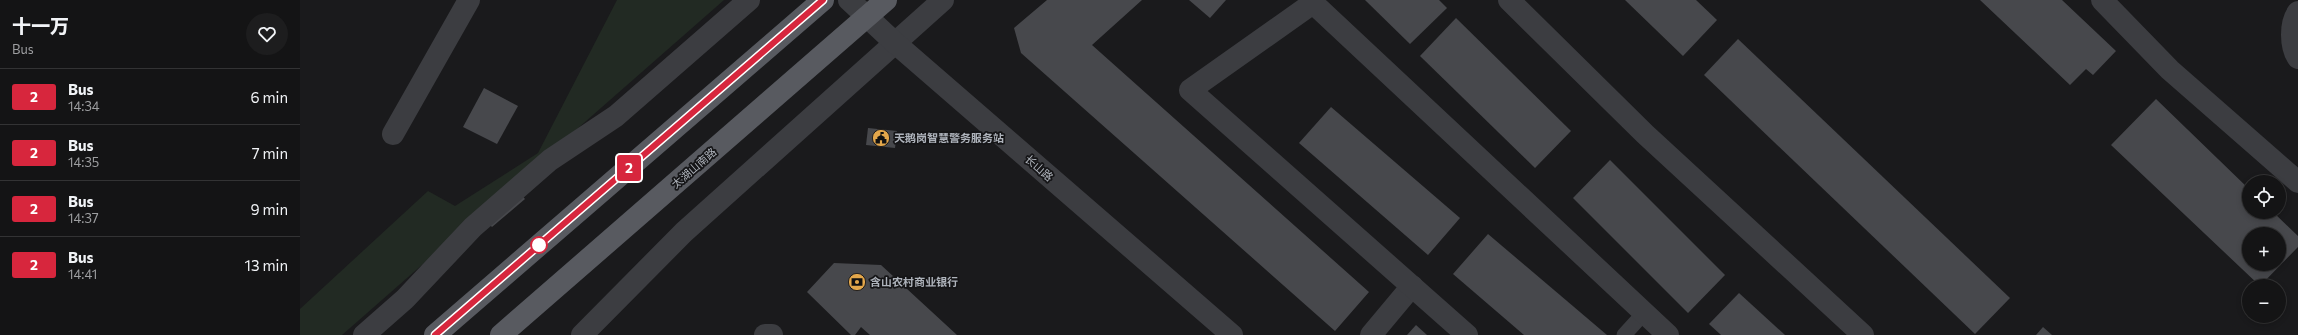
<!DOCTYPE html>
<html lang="en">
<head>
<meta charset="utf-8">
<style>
  body { margin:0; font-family:Commissioner,"Noto Sans SC",sans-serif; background:#1d1d1e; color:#f1f3f6; height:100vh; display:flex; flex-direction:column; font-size:15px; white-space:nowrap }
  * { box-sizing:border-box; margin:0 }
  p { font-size:13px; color:#9d9ea0 }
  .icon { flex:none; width:22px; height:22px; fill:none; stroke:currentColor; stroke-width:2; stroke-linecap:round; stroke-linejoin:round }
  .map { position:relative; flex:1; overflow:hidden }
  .details { display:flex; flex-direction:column; background:#141415; width:300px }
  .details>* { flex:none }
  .badge { padding:0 8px; border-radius:3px; font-size:14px; line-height:26px }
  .tools { position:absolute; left:1942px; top:175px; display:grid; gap:8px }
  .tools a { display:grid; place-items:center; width:44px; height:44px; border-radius:50%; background:#141415; box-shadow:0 2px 6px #0003,0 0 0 1px #333334; font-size:20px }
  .map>.badge { position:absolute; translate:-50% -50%; box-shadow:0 0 0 2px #fff }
  .round { display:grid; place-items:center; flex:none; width:42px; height:42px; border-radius:21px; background:#1d1d1e }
  .overview { display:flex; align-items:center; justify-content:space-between; height:68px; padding:0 12px }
  h1 { font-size:19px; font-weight:800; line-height:30px }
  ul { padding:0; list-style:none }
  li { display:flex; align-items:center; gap:12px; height:56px; padding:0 12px; border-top:1px solid #333334 }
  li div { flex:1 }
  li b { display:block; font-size:15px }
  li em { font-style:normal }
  li .badge { min-width:44px; font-weight:700; text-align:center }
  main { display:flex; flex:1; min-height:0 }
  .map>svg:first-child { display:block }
  .green { fill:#222a23 }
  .building { fill:#47484c; fill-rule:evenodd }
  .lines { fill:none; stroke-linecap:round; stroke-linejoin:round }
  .service { stroke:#3c3d41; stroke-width:15 }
  .minor { stroke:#3c3d41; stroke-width:22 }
  .tertiary { stroke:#3c3d41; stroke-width:22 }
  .primary { stroke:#585a60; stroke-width:22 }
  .line-casing { stroke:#fff; stroke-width:9 }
  .line { stroke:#d7263d; stroke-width:6 }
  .stop-dot { fill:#fff; stroke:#d7263d; stroke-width:2 }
  .labels { text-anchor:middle; stroke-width:3.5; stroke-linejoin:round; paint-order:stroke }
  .poi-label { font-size:11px; font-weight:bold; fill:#aeb3bb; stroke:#151517; text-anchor:start }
  .street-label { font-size:11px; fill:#aeb3bb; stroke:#151517 }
</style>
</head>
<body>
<main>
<section class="details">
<div class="overview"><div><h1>十一万</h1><p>Bus</p></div><a class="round"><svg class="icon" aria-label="heart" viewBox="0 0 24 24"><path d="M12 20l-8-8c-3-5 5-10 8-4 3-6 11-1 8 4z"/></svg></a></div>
<ul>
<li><span class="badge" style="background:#d7263d;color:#fff">2</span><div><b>Bus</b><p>14:34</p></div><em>6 min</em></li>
<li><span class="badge" style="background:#d7263d;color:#fff">2</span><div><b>Bus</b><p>14:35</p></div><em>7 min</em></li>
<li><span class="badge" style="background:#d7263d;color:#fff">2</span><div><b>Bus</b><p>14:37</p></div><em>9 min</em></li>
<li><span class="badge" style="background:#d7263d;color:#fff">2</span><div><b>Bus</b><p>14:41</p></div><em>13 min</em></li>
</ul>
</section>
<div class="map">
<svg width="1998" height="335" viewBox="0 0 1998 335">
  <rect width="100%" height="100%" fill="#1a1a1c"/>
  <path class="green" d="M 317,0 L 424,0 L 42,335 L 0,335 L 0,309 L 128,191 L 155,206 L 238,153 Z"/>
  <g class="building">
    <path d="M 747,0 L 842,0 L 792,45 L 1069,292 L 1035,331 L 721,53 L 714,28 Z"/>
    <path d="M 889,0 L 926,0 L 910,18 Z"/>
    <path d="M 1065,0 L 1139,0 L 1147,8 L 1110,44 Z"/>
    <path d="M 1325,0 L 1396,0 L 1417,20 L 1383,56 Z"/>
    <path d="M 1680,0 L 1762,0 L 1816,51 L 1793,75 L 1786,69 L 1770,85 Z"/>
    <path d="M 1156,18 L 1271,131 L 1235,168 L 1120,56 Z"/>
    <path d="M 1438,39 L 1710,298 L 1675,334 L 1404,75 Z"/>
    <path d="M 184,88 L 218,106 L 197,144 L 163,127 Z"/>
    <path d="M 1856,99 L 1949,189 L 1949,212 L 1973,212 L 1998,236 L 1998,247 L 1960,286 L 1811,145 ZM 1949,234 L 1979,234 L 1979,264 L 1949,264 Z"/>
    <path d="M 1031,107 L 1160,218 L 1128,255 L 999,143 Z"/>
    <path d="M 568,128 L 597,131 L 595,148 L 566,145 Z"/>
    <path d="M 1310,160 L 1425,275 L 1388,313 L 1273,198 Z"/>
    <path d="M 219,192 L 225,199 L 192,227 L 186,221 Z"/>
    <path d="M 1188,234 L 1307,335 L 1224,335 L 1153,274 Z"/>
    <path d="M 534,263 L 581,265 L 657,335 L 570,335 L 561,327 L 555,335 L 551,335 L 507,292 Z"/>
    <path d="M 1439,293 L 1485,335 L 1421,335 L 1409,324 Z"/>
    <path d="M 1116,325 L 1127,335 L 1107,335 Z"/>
    <path d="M 1743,327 L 1752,335 L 1736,335 Z"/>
  </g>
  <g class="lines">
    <path class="service" d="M 1324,335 L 1344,313"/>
    <g class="minor">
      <path d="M 1209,0 L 1345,134 L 1563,335"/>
      <path d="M 1802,0 L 1870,70 L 1998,182"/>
      <path d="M 1998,12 C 1990,23 1990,46 1998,58"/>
      <path d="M 93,134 L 169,0"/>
      <path d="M 64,335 L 105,299 L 173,227 L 250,160 L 316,116 L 449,0"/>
      <path d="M 282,335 L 384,232 L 643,0"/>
      <path d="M 465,335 L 472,335"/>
      <path d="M 1071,335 L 1112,286"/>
      <path d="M 1167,335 L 890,90 L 1013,3 L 1368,335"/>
    </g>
    <path class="tertiary" d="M 549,0 L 594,42 L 932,335"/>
    <g class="primary">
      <path d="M 135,335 L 523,0"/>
      <path d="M 201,335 L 586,0"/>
    </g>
  </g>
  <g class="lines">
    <defs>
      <path id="line" d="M 135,335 L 523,0"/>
    </defs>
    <use href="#line" class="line-casing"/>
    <use href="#line" class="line"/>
  </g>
  <defs>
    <symbol id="civic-disc" viewBox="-11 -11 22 22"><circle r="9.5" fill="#e3a74b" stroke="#151517"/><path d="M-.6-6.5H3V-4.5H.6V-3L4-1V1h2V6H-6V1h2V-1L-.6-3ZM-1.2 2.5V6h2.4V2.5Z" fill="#111"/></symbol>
    <symbol id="bank-disc" viewBox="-11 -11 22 22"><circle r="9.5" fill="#e3a74b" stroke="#151517"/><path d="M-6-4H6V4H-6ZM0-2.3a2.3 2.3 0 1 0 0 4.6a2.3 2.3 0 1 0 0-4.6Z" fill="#111"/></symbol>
  </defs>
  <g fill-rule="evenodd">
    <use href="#civic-disc" x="571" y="128" width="20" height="20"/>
    <use href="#bank-disc" x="547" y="272" width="20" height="20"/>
  </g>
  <circle class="stop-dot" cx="239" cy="245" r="8"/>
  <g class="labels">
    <g class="poi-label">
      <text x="594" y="142">天鹅岗智慧警务服务站</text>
      <text x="570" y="286">含山农村商业银行</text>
    </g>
    <g class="street-label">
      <text transform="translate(394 168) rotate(-41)" y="4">太湖山南路</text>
      <text transform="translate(739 168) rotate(41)" y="4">长山路</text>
    </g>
  </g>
</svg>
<div class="tools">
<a><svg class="icon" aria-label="locate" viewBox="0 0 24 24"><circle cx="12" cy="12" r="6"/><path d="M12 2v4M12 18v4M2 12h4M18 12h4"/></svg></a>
<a>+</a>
<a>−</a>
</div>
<b class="badge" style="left:329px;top:168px;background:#d7263d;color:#fff">2</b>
</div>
</main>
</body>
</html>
